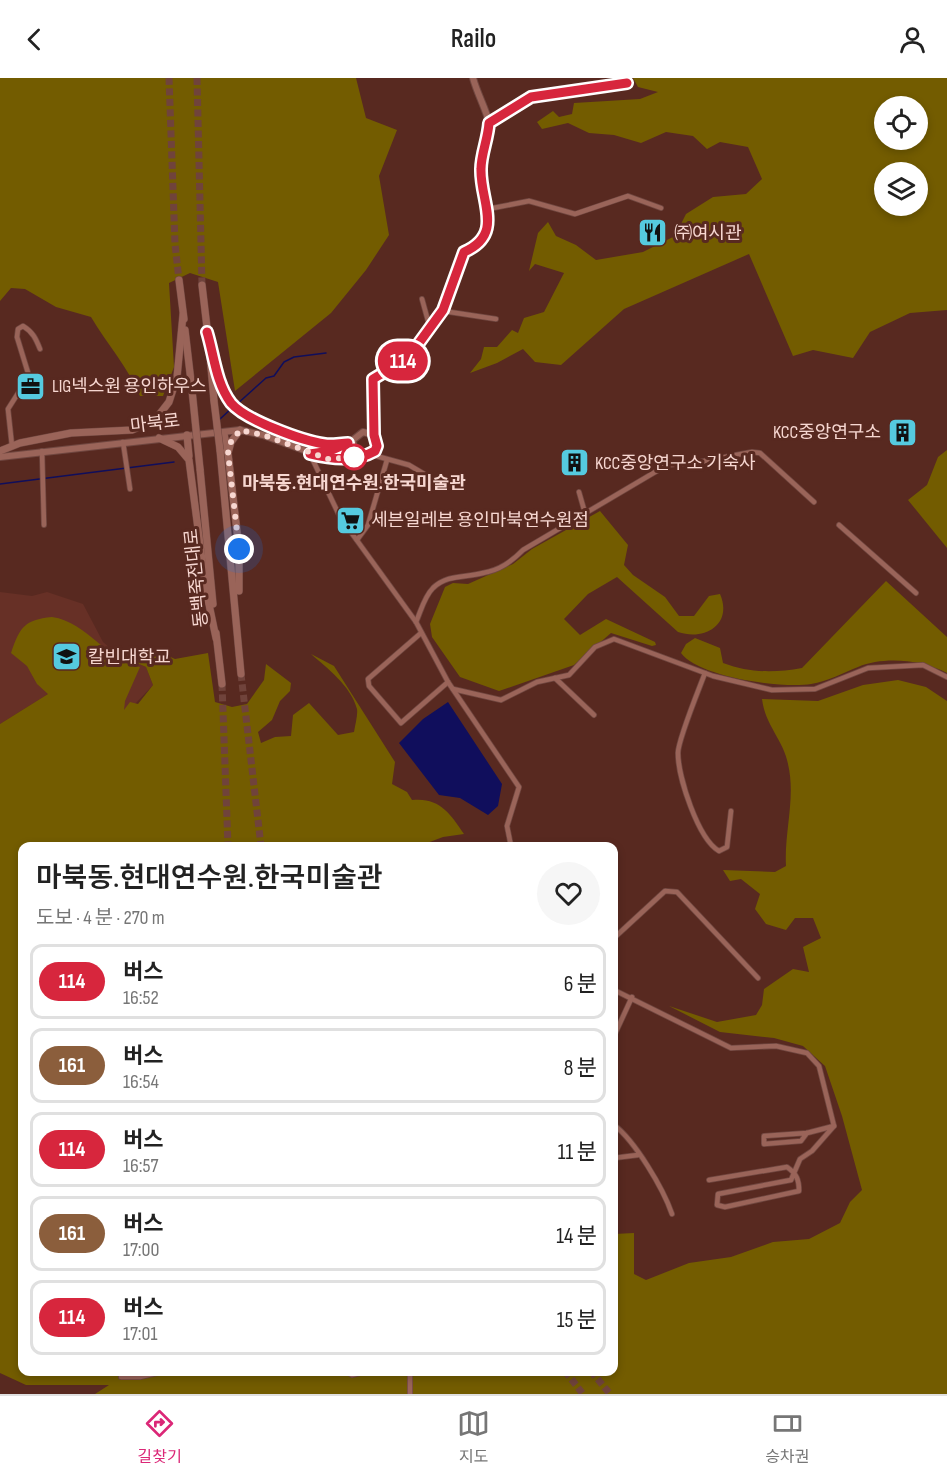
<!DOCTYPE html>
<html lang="ko">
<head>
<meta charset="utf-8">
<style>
  body { margin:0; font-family:"Sofia Sans Condensed","Noto Sans KR",sans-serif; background:#f6f6f6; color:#222; height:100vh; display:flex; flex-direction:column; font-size:22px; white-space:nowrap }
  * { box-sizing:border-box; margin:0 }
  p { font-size:20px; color:#767676 }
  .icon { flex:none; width:33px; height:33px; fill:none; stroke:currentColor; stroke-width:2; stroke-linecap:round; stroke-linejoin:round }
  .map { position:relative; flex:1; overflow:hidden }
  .sheet { position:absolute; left:18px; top:764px; width:600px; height:534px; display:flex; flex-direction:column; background:#fff; border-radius:12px; box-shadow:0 3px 9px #0003 }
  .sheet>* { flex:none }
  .badge { padding:0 12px; border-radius:20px; font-size:21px; line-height:39px }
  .controls { position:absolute; left:874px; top:18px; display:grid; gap:12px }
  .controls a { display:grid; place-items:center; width:54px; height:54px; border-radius:50%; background:#fff; box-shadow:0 3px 9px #0003; font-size:30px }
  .you { position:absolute; width:30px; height:30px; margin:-15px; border:4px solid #fff; border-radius:50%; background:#1a73e8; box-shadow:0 0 0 9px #1a73e833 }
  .map>.badge { position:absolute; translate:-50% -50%; box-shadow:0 0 0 3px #fff }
  .round { display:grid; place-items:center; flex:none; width:63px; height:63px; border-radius:32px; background:#f6f6f6 }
  .overview { display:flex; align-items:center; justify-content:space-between; height:102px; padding:0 18px }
  h1 { font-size:28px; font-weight:600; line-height:45px }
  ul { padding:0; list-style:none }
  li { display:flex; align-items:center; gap:18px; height:75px; margin:0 12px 9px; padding:0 6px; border:3px solid #e0e0e0; border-radius:12px }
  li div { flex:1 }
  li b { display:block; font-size:22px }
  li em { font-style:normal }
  li .badge { min-width:66px; font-weight:700; text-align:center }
  header { display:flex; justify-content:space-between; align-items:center; height:78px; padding:0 18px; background:#fff; font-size:27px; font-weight:600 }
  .tabs { display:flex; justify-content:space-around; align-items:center; height:84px; border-top:2px solid #e0e0e0; background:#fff; font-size:16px; color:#767676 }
  .tabs a { display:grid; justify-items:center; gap:3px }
  .tabs .active { color:#db2777 }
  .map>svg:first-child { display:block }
  .built { fill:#673026 }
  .green { fill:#735c00; fill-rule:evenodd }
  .water { fill:#100e5c }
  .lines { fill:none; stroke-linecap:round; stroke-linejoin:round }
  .stream { stroke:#100e5c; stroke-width:1.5 }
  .secondary-tunnel { stroke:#70433b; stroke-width:7; stroke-dasharray:7 3.5; stroke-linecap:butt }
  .minor-casing { stroke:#704740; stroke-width:6 }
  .tertiary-casing { stroke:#704740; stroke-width:8 }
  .secondary-casing { stroke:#704740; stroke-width:8 }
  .minor { stroke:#9a6459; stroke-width:4.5 }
  .tertiary { stroke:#9a6459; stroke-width:6 }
  .secondary { stroke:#9a6459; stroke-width:7 }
  .secondary-bridge-casing { stroke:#704740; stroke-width:8; stroke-linecap:butt }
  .secondary-bridge { stroke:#9a6459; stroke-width:7 }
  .line-casing { stroke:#fff; stroke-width:14 }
  .line { stroke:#d7263d; stroke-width:9 }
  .walk { stroke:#f7d7d1; stroke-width:6; stroke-dasharray:0 10.8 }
  .stop-dot { fill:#fff; stroke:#d7263d; stroke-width:3 }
  .labels { text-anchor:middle; stroke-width:6; stroke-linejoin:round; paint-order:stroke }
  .poi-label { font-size:18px; fill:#f7d7d1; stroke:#582920; text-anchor:start }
  .street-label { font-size:18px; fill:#f7d7d1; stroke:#582920 }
  .stop-label { font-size:18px; font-weight:bold; fill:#f7d7d1; stroke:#582920 }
</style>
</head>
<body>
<header><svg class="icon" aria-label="back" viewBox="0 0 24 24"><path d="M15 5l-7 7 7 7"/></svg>Railo<svg class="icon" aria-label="person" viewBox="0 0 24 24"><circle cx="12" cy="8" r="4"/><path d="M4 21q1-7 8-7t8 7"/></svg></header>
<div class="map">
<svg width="947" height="1316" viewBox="0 0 947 1316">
  <rect width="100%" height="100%" fill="#582920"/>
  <path class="built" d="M 0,514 L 32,518 L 47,514 L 83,526 L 103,564 L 110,570 L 136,575 L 131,582 L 146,589 L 153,607 L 114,648 L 48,616 L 0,646 Z"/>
  <g class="green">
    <path d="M 0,0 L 356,0 L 366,40 L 397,52 L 379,98 L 389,157 L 366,192 L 331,235 L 235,313 L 218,204 L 190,195 L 169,205 L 174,289 L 163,318 L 140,318 C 128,289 107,266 91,239 L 56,229 L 25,211 L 11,210 L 0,223 Z"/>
    <path d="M 633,0 L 947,0 L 947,232 L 910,235 L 870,254 L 853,280 L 813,272 L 793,278 L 749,176 L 624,231 L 561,287 L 535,284 L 523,271 L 497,285 L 470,295 L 481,281 L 484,269 L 497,269 L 512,252 L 518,255 L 524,240 L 544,234 L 564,195 L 535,186 L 529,193 L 538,155 L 548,144 L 556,158 L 576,167 L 596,182 L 643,174 L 675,158 L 686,136 L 713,119 L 746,116 L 762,101 L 748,69 L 720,64 L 707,71 L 693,58 L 666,54 L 641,65 L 614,57 L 589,55 L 568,45 L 542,51 L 537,44 L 553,33 L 559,39 L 572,36 L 574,25 L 640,21 L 658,14 L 638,9 ZM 885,28 L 918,28 L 918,62 L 885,62 ZM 885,94 L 918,94 L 918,128 L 885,128 Z"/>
    <path d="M 947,372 L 947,470 L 908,422 L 927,407 L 938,379 Z"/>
    <path d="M 600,433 L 628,467 L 624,487 L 633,497 L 665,519 L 679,538 L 694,538 L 709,518 L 720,516 C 733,546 705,563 678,554 L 617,499 L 588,516 L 564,541 L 580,557 L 606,541 L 655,564 L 656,567 L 652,568 L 611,555 L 574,587 L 499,613 L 460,599 L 432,559 L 430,546 L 445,509 L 453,505 L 468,506 L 513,486 L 532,471 Z"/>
    <path d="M 886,503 L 947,559 L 947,595 C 921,582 885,578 858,589 C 843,595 828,603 811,606 C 783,611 698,599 681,575 L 686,566 L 695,560 L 720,570 L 723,585 C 750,595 774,595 802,590 Z"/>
    <path d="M 52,539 C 88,544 110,586 140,589 L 125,623 L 124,632 L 130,624 L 138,626 L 153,607 L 146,589 L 130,582 L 136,575 L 150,570 L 175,581 L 208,575 L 215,624 L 232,629 L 247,626 L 264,602 L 266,586 L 291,605 L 290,613 L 280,623 L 272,642 L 258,654 L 261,665 L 275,659 L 291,658 L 293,637 L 309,625 L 338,657 L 354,654 C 355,647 358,637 357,631 C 351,608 327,590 311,576 L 334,588 L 395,684 L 392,706 L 407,714 L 412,722 C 439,719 450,735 464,756 L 443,759 L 419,768 L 22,768 L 22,1293 L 614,1293 L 614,1156 L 634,1155 L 634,1196 L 646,1202 L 689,1185 L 731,1179 L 773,1164 L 809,1161 L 840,1145 L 850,1124 L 862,1112 L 842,1038 L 825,988 L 803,968 L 774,960 L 720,954 L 669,928 L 717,944 L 756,937 L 762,927 L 764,911 L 793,891 L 809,894 L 803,869 L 821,860 L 813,840 L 795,840 L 786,852 L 766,846 L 755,831 L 760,816 L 741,801 L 730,803 L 723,792 L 775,794 L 786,788 C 784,754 796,720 788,686 C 784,663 765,647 762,621 L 818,623 L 863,607 L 898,602 L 926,609 L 947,623 L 947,1316 L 95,1316 L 109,1307 L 26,1307 L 0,1295 L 0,646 L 48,616 L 37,606 L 27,588 L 11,575 C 20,549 24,542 52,539 Z"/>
  </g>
  <path class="water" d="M 448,624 L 502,706 L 498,728 L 488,737 L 460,720 L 439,717 L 399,665 L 423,641 Z"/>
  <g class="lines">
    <g class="stream">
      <path d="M 236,327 L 266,300 L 274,298 L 284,284 L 294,279 L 326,275"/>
      <path d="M 220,341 L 232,330"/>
      <path d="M 0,406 L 174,384"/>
    </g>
    <g class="secondary-tunnel">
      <path d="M 169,0 L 175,166 L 179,202"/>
      <path d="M 197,0 L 202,207"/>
      <path d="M 241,596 L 261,768"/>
      <path d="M 222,606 L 228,768"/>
      <path d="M 565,1293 L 583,1316"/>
      <path d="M 591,1293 L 610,1316"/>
    </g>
    <defs>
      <g id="minor">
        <path d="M 489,45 L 531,19 L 627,5"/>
        <path d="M 488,131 L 529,123 L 575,136 L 628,118 L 661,130"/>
        <path d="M 422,221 L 430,250"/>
        <path d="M 443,233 L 496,241"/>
        <path d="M 123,364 L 130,411"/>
        <path d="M 12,368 L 8,331 L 29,298 L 17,259 L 18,251 L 23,248 C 33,254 36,261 40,271"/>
        <path d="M 42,373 L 44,447"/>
        <path d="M 310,376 L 340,439 L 416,544 L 448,604 L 519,709 L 507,748 L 511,768"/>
        <path d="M 369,376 L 409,387 L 431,400"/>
        <path d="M 579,414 L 585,435"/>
        <path d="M 839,447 L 916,515"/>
        <path d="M 357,462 L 368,447 L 387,382"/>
        <path d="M 416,544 C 421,533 424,519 433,510 C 448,496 465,500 483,495 C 500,492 511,484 523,472 L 667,387 L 699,384 L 752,374 L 760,375 L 814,424"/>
        <path d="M 421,555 L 368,601 L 369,608 L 401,645 L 448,604"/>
        <path d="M 705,595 C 699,611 678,662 678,675 C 678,699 698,761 719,773 L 727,769 L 731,733"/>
        <path d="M 555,600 L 594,637"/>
        <path d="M 453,611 L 501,622 L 537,604 L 569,597 L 595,569 L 614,561 L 713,598 L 772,612 L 815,611 L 868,590 L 923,587 L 947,599"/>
        <path d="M 614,860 L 665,813 L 677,814 L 758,900"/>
        <path d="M 614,912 L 731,970 L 776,968 L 807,975 L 819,988 L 834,1048"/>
        <path d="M 614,958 L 632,919"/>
        <path d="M 614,1047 C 635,1063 663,1110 672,1136"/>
        <path d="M 614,1080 L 638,1077"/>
        <path d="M 709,1102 L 787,1089 C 797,1096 799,1102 799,1113 L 725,1129 L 717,1127 L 718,1116 L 791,1102 L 800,1081 L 812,1073 L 834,1048 L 807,1055 L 764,1058 L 764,1066 L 801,1063 L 807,1055"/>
        <path d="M 345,1293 L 352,1297 L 367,1293"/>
        <path d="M 121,1299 L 140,1299 L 165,1293"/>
        <path d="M 410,1316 L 410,1293"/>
      </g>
      <g id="tertiary">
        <path d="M 374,357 L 373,301 L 408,280 L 443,233 L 464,174 C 507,155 478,122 481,89 C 482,74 492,59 489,44 C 485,29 477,15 473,0"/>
        <path d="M 314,375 L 330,373 L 349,365 L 363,354 L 374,357 L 377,368 L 374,373 L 361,377 L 354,371 L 353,363"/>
        <path d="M 0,379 L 240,352 L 263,357 L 328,381 L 361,377"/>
      </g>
      <g id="secondary">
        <path d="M 179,202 L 184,241"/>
        <path d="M 202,207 L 208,258"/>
        <path d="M 185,252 L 192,312"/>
        <path d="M 207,254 C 214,277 216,305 231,325 C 243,340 292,359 311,363 C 324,366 336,366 349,365"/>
        <path d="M 210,278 L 214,323"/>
        <path d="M 224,355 L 227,373"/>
        <path d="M 187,357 L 189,378"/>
        <path d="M 159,360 L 178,369 L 189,382 L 206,512 L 216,560"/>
        <path d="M 220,372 L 241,596"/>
        <path d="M 0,373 L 20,365 L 71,355 L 132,352 L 155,342 L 169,324 L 177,299 L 183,237"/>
        <path d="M 200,391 L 213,526"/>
        <path d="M 239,513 L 239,471 L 228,375 L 231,364 L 240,352"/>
        <path d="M 216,555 L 222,606"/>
      </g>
    </defs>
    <use href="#minor" class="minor-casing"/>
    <use href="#tertiary" class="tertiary-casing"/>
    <use href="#secondary" class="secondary-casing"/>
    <use href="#minor" class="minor"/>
    <use href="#tertiary" class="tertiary"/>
    <use href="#secondary" class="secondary"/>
    <defs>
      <g id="secondary-bridge">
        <path d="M 192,312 L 200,391"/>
        <path d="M 214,323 L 220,372"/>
      </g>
    </defs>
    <use href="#secondary-bridge" class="secondary-bridge-casing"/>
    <use href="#secondary-bridge" class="secondary-bridge"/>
  </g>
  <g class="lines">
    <defs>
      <path id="line" d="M 207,254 C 214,277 216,305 231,325 C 245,342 303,363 325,366 C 333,367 341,365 348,365 L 330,373 L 310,376 C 330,381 356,384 375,373 L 377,368 L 374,357 L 373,301 L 408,280 L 443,232 L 464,174 C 505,156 480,124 481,91 C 481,76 488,61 489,45 L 531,19 L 627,5"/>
    </defs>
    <use href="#line" class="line-casing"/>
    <use href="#line" class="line"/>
    <path class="walk" d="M 239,471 L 228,375 L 231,364 L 240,352 L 263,357 L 328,381 L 354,379"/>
  </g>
  <defs>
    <symbol id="restaurant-square" viewBox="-11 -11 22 22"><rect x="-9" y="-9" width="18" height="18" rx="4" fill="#55cadf" stroke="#582920"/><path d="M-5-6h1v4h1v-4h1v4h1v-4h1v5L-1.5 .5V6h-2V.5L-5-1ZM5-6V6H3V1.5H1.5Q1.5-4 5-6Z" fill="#111"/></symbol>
    <symbol id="office-square" viewBox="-11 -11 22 22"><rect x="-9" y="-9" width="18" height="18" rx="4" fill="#55cadf" stroke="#582920"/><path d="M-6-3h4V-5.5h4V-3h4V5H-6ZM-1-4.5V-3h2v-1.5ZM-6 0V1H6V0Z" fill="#111"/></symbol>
    <symbol id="building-square" viewBox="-11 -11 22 22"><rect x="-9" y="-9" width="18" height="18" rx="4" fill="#55cadf" stroke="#582920"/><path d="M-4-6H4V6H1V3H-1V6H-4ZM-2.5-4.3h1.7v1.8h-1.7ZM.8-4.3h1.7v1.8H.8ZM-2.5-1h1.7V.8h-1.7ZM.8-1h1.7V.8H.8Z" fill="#111"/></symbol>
    <symbol id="supermarket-square" viewBox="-11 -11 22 22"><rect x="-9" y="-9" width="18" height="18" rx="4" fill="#55cadf" stroke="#582920"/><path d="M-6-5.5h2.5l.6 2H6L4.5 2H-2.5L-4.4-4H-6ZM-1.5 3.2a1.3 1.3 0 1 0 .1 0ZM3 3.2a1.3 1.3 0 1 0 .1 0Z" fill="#111"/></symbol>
    <symbol id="university-square" viewBox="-11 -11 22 22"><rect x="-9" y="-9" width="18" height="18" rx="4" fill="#55cadf" stroke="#582920"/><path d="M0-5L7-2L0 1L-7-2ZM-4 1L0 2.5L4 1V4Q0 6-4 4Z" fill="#111"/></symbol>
  </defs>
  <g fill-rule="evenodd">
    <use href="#restaurant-square" x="636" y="138" width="33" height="33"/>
    <use href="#office-square" x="14" y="292" width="33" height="33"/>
    <use href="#building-square" x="886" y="338" width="33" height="33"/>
    <use href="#building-square" x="558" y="368" width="33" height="33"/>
    <use href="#supermarket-square" x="334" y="426" width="33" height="33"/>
    <use href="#university-square" x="50" y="562" width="33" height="33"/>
  </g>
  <circle class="stop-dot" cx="354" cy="379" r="12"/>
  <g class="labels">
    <g class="poi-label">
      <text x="674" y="161">㈜여시관</text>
      <text x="52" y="314">LIG넥스원 용인하우스</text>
      <text x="881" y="360" text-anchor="end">KCC중앙연구소</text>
      <text x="595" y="391">KCC중앙연구소 기숙사</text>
      <text x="371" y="448">세븐일레븐 용인마북연수원점</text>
      <text x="88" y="585">칼빈대학교</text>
    </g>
    <g class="street-label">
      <text transform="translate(155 345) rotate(-7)" y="6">마북로</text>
      <text transform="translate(196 500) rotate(-96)" y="6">동백죽전대로</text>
    </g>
    <g class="stop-label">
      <text x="354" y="411">마북동.현대연수원.한국미술관</text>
    </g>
  </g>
</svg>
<div class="controls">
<a><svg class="icon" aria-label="locate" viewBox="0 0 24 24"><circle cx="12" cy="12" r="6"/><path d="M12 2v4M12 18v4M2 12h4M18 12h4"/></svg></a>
<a><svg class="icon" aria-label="layers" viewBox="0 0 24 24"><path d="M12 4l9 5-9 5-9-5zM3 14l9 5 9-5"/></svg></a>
</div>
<div class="you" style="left:239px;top:471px"></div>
<b class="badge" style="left:403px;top:283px;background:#d7263d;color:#fff">114</b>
<section class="sheet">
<div class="overview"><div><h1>마북동.현대연수원.한국미술관</h1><p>도보 · 4 분 · 270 m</p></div><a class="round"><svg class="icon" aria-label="heart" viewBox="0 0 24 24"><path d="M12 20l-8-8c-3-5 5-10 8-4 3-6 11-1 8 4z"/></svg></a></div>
<ul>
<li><span class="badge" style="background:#d7263d;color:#fff">114</span><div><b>버스</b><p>16:52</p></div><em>6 분</em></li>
<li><span class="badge" style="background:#8b5e3c;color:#fff">161</span><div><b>버스</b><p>16:54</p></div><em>8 분</em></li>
<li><span class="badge" style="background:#d7263d;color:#fff">114</span><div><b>버스</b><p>16:57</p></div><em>11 분</em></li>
<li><span class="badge" style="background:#8b5e3c;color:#fff">161</span><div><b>버스</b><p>17:00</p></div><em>14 분</em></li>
<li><span class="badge" style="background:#d7263d;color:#fff">114</span><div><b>버스</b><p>17:01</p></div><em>15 분</em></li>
</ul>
</section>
</div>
<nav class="tabs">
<a class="active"><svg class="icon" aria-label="directions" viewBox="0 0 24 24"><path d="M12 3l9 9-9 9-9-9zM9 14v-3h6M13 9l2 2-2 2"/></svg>길찾기</a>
<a><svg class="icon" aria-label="map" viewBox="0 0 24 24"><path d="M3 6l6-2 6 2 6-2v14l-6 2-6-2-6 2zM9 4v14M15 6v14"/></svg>지도</a>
<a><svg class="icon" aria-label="tickets" viewBox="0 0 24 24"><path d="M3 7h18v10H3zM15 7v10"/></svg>승차권</a>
</nav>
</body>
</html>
